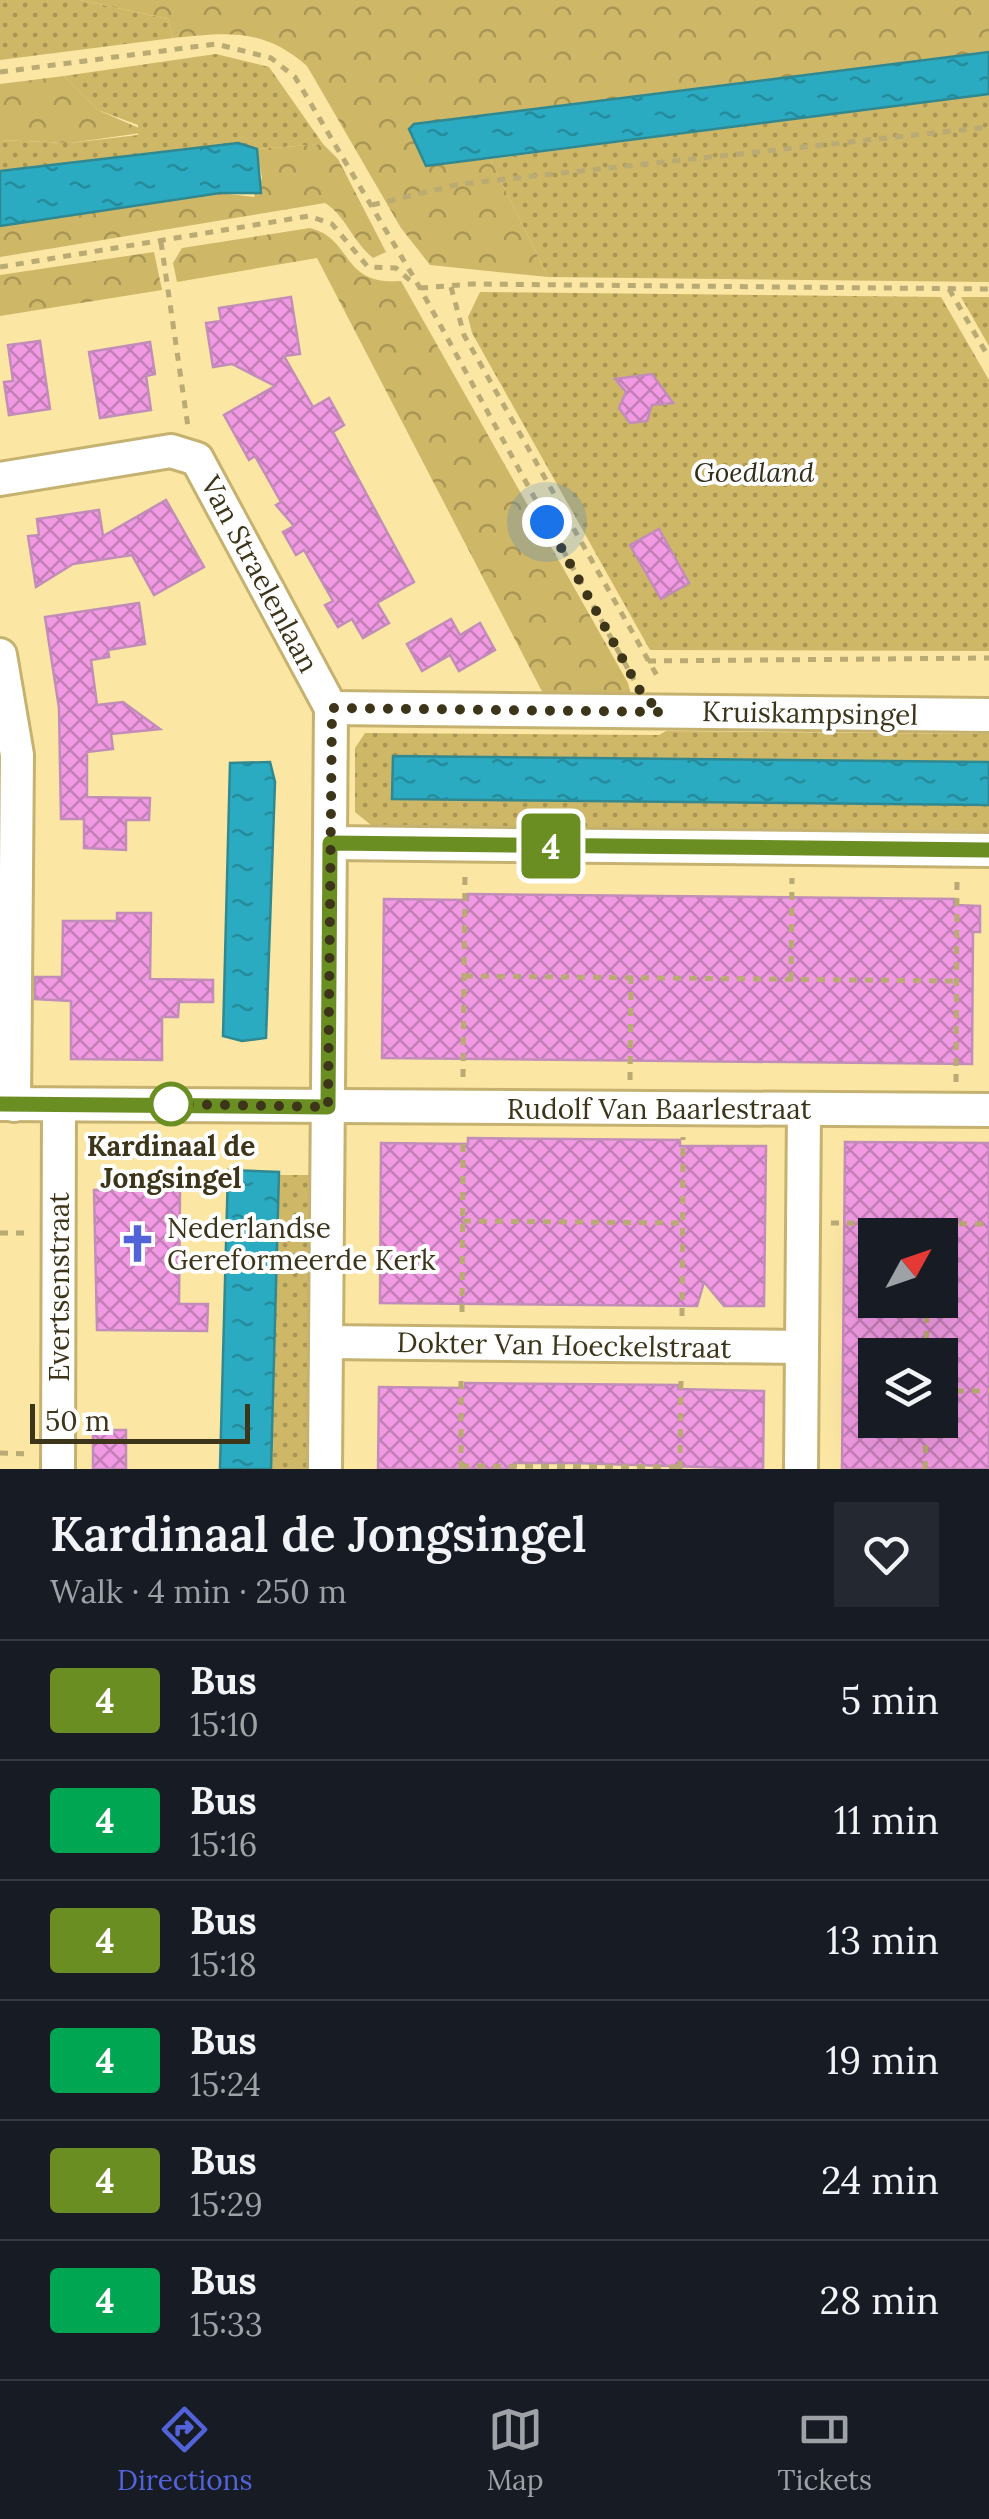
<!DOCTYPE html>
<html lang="en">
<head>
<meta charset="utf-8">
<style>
  body { margin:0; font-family:Lora,serif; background:#242831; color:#f1f3f6; height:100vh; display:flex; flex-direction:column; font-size:38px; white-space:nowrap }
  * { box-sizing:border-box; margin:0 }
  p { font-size:32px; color:#9ea1a6 }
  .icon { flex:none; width:55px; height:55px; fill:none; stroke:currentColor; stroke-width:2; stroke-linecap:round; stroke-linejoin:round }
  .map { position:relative; height:1469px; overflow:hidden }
  .panel { display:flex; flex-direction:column; background:#171b24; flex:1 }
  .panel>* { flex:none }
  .badge { padding:0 20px; border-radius:8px; font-size:35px; line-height:65px }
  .needle { width:65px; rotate:50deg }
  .controls { position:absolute; left:858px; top:1218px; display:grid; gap:20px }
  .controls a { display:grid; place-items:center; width:100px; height:100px; border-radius:0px; background:#171b24; box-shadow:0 10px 40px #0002; font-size:50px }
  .scale { position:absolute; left:30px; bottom:25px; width:220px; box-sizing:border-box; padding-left:10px; border:5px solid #3d351a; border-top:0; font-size:28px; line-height:35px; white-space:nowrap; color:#3d351a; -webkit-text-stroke:8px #fff; paint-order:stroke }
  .you { position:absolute; width:50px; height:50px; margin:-25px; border:8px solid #fff; border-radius:50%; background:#1a73e8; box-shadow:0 0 0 15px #1a73e833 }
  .map>.badge { position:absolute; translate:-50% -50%; box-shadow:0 0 0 5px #fff }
  .round { display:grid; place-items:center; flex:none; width:105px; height:105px; border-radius:0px; background:#242831 }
  .head { display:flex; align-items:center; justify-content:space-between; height:170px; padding:0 50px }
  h1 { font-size:48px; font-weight:600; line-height:75px }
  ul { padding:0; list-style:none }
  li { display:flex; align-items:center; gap:30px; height:120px; padding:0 50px; border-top:2px solid #363941 }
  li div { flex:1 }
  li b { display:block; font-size:38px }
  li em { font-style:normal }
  li .badge { min-width:110px; font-weight:700; text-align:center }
  .tab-bar { display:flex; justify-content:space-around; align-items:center; height:140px; border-top:2px solid #363941; background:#171b24; font-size:28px; color:#9ea1a6 }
  .tab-bar a { display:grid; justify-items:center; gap:5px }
  .tab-bar .on { color:#5263d9 }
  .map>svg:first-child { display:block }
  .grass { fill:url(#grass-dots) }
  .forest { fill:url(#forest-crowns) }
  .water { fill:url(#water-ripples); stroke:#308890; stroke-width:2.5 }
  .building { fill:url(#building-cross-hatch); stroke:#c28db9; stroke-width:2.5; fill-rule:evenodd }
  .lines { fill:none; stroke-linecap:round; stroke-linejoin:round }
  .minor-casing { stroke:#c6b270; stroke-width:38 }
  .path { stroke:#baaa74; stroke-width:5; stroke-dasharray:8 8; stroke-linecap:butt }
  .minor { stroke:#fff; stroke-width:32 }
  .line-casing { stroke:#fff; stroke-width:22 }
  .line { stroke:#6b8e23; stroke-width:15 }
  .walk { stroke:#3d351a; stroke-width:10; stroke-dasharray:0 18 }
  .stop-dot { fill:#fff; stroke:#6b8e23; stroke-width:5 }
  .labels { text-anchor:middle; stroke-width:8; stroke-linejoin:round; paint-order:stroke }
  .park-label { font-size:28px; font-style:italic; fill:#332d19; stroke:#fff }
  .street-label { font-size:28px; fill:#3d351a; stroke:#fff }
  .stop-label { font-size:28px; font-weight:bold; fill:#3d351a; stroke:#fff }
  .poi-label { font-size:28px; fill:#3d351a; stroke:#fff; text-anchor:start }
</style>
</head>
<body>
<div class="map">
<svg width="989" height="1469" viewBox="0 0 989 1469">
  <defs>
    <pattern id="grass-dots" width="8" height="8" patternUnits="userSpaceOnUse" patternTransform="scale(2.5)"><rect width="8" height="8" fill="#cfb768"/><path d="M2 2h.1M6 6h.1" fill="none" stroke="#a99655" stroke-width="1.8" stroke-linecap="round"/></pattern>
    <pattern id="forest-crowns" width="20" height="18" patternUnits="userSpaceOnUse" patternTransform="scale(2.5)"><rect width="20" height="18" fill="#cfb768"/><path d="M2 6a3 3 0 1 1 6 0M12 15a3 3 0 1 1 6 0" fill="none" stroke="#a99655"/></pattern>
    <pattern id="water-ripples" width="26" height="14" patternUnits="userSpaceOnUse" patternTransform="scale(2.5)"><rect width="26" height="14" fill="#2aabc2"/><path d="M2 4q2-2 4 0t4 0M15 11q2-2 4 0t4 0" fill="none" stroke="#258c9d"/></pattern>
    <pattern id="building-cross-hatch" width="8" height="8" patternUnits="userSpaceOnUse" patternTransform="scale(2.5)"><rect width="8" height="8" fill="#f19ae3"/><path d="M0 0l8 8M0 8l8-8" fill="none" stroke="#c47eb7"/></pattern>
  </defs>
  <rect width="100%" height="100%" fill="#fbe6a3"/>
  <g class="grass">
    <path d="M 0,0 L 80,0 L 168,19 L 173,38 L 0,60 Z"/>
    <path d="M 216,54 L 269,67 L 323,144 L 257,149 L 238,143 L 0,171 L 0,140 L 70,143 L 138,135 L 138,125 L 98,110 L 64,76 Z"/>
    <path d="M 989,94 L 989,282 L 548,277 L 490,159 Z"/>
    <path d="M 480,292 L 941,297 L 989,380 L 989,651 L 650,650 L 472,333 L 468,317 Z"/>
    <path d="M 961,297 L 989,297 L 989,346 Z"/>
    <path d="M 666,731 L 989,734 L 989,762 L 393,756 L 392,798 L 989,805 L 989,839 L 371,833 L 371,825 L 355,812 L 355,748 L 365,733 L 659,735 Z"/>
    <path d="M 279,1175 L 315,1175 L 312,1469 L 271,1469 Z"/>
  </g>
  <g class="forest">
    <path d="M 80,0 L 989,0 L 989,52 L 872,68 L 426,165 L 490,159 L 548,277 L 430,265 L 401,228 L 307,66 C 264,28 228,32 173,38 L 168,19 Z"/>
    <path d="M 64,76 L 98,110 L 148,132 L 70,143 L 0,140 L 0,84 Z"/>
    <path d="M 323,144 L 338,159 L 386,252 L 373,258 C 353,242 345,215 325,203 L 0,257 L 0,226 L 220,193 L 254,197 L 262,178 L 257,149 Z"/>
    <path d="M 310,228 C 354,239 340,286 401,281 L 628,683 L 633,702 L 548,703 L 317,258 L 177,282 L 173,263 L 182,248 Z"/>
    <path d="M 154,252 L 162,290 L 0,316 L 0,275 Z"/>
  </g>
  <g class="water">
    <path d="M 989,52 L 989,94 L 426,166 L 409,129 L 414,124 Z"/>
    <path d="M 238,143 L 257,149 L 261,193 L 220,193 L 0,226 L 0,171 Z"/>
    <path d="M 393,756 L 989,762 L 989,805 L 392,799 Z"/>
    <path d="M 270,762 L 275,782 L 266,1038 L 242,1041 L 223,1036 L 230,763 Z"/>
    <path d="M 228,1170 L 279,1172 L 271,1469 L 220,1469 Z"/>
  </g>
  <g class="building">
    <path d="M 291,297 L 300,354 L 284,356 L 313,407 L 329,398 L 344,425 L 333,432 L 414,582 L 377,603 L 389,623 L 363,638 L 352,619 L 338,627 L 325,605 L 333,601 L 304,550 L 296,555 L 283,532 L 294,526 L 276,505 L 281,502 L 255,456 L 249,460 L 224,415 L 275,386 L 232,364 L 213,367 L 206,323 L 221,321 L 219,308 Z"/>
    <path d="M 40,341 L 50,409 L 9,415 L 4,382 L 13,381 L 8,345 Z"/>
    <path d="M 150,342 L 155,374 L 146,376 L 151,410 L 100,418 L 89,352 Z"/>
    <path d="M 652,374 L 673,403 L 652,405 L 647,421 L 630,423 L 619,408 L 626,392 L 615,379 Z"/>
    <path d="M 166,500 L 204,567 L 154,595 L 132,555 L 73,564 L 36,587 L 28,536 L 39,535 L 37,519 L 99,510 L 103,536 Z"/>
    <path d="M 659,529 L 689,583 L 661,599 L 630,545 Z"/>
    <path d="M 139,603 L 145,644 L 108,650 L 109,657 L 91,660 L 97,705 L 123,702 L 160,729 L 111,734 L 113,749 L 87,752 L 87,797 L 150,798 L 149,820 L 126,820 L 126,850 L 84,848 L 84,819 L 61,819 L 59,708 L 45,617 Z"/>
    <path d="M 451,619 L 460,635 L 480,623 L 495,650 L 459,671 L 450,655 L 422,671 L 407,644 Z"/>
    <path d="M 468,894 L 954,899 L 954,905 L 980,906 L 980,932 L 973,932 L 972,1064 L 382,1058 L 384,899 L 468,900 Z"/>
    <path d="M 117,913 L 151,913 L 150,979 L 213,980 L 213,1002 L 179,1002 L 178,1017 L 162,1017 L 162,1060 L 71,1059 L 71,1001 L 35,999 L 35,977 L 62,977 L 63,921 L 117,921 Z"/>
    <path d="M 468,1138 L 680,1140 L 680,1146 L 766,1146 L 764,1306 L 724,1306 L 704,1282 L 697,1306 L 380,1303 L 381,1143 L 468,1144 Z"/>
    <path d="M 845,1142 L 989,1143 L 989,1469 L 842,1469 ZM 875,1235 L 940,1235 L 940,1300 L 875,1300 ZM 875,1355 L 940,1355 L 940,1420 L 875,1420 Z"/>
    <path d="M 94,1190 L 180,1191 L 179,1304 L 208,1304 L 207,1331 L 97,1330 Z"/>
    <path d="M 465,1383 L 678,1385 L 678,1389 L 764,1391 L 763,1469 L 573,1463 L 514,1463 L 514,1469 L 378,1469 L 379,1387 L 465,1388 Z"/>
    <rect x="93" y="1430" width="33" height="39"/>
  </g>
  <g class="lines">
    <defs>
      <g id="minor">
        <path d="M 0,479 L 171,451 L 197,459 L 331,708 L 325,1469"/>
        <path d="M 0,655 L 17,755 L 14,1105"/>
        <path d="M 331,708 L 989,715"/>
        <path d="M 330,843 L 989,850"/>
        <path d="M 0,1104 L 989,1110"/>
        <path d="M 326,1342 L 802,1347"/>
        <path d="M 58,1469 L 59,1105"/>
        <path d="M 801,1469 L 804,1110"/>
      </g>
    </defs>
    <use href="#minor" class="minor-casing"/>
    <g class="path">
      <path d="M 0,72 L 216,44 L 271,58 L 295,77 L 420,288 L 634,680"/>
      <path d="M 372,205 L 460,184 L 989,127"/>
      <path d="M 161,242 L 188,427"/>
      <path d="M 0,267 L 309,216 L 332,224 L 368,267 L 396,268 L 415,285"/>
      <path d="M 451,287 L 464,335 L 660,681"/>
      <path d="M 420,288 L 472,284 L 989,289"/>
      <path d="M 949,289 L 989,358"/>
      <path d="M 648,661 L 989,658"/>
      <path d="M 465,976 L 957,981"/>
      <path d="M 791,980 L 792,878"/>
      <path d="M 463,1077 L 465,873"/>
      <path d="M 630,1080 L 631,978"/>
      <path d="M 956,1082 L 957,878"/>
      <path d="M 463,1221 L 683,1223"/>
      <path d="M 831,1223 L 989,1224"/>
      <path d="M 0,1233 L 27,1233"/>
      <path d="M 462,1312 L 463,1138"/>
      <path d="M 682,1316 L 683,1137"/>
      <path d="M 926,1355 L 927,1300"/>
      <path d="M 940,1391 L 989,1391"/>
      <path d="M 0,1453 L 29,1454"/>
      <path d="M 461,1466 L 680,1467"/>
      <path d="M 461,1469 L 461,1373"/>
      <path d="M 680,1469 L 681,1377"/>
      <path d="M 925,1469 L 926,1420"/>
    </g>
    <use href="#minor" class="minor"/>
  </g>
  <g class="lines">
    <defs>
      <path id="line" d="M 0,1104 L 328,1107 L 330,843 L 989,850"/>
    </defs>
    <use href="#line" class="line-casing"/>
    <use href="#line" class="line"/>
    <path class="walk" d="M 171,1104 L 328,1107 L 332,708 L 662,712 L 643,696 L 547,522"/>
  </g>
  <defs>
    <symbol id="church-bare" viewBox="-9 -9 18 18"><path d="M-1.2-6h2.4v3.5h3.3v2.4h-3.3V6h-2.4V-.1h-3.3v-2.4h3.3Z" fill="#5263d9" stroke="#fff" stroke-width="2.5" paint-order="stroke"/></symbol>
  </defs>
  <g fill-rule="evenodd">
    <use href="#church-bare" x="110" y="1216" width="55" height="55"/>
  </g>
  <circle class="stop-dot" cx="171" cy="1104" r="20"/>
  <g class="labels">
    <g class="park-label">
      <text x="754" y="482">Goedland</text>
    </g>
    <g class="street-label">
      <text transform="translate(260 574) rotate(62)" y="10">Van Straelenlaan</text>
      <text transform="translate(810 713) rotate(1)" y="10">Kruiskampsingel</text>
      <text x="659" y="1119">Rudolf Van Baarlestraat</text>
      <text transform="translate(59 1287) rotate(-90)" y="10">Evertsenstraat</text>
      <text transform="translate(564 1345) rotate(1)" y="10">Dokter Van Hoeckelstraat</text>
    </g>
    <g class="stop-label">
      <text x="171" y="1156">Kardinaal de<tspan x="171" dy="32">Jongsingel</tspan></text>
    </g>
    <g class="poi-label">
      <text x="167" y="1238">Nederlandse<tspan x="167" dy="32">Gereformeerde Kerk</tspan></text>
    </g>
  </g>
</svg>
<div class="controls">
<a><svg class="needle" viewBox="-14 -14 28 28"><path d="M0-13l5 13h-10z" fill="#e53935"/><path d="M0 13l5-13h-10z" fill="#9ea1a6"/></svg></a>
<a><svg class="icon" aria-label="layers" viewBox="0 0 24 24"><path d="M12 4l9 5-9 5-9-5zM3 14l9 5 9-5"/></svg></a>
</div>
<div class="scale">50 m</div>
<div class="you" style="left:547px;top:522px"></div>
<b class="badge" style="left:551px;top:846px;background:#6b8e23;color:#fff">4</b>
</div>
<section class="panel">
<div class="head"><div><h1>Kardinaal de Jongsingel</h1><p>Walk · 4 min · 250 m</p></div><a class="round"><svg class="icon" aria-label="heart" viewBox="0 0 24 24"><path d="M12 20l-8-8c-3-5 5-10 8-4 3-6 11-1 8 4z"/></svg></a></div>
<ul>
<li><span class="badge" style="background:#6b8e23;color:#fff">4</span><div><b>Bus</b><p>15:10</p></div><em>5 min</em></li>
<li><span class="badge" style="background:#00a651;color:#fff">4</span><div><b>Bus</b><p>15:16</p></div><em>11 min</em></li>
<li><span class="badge" style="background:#6b8e23;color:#fff">4</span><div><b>Bus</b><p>15:18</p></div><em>13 min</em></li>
<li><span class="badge" style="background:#00a651;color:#fff">4</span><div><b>Bus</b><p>15:24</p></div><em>19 min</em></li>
<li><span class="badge" style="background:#6b8e23;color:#fff">4</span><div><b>Bus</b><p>15:29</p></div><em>24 min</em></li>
<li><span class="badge" style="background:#00a651;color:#fff">4</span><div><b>Bus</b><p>15:33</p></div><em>28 min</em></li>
</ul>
</section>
<nav class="tab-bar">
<a class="on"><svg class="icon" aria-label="directions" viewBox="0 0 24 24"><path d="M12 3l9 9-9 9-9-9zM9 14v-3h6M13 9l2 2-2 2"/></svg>Directions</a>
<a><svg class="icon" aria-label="map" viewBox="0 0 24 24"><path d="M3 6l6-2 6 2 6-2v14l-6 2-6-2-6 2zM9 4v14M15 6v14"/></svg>Map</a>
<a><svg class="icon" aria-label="tickets" viewBox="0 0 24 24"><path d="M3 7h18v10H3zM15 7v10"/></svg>Tickets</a>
</nav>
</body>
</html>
